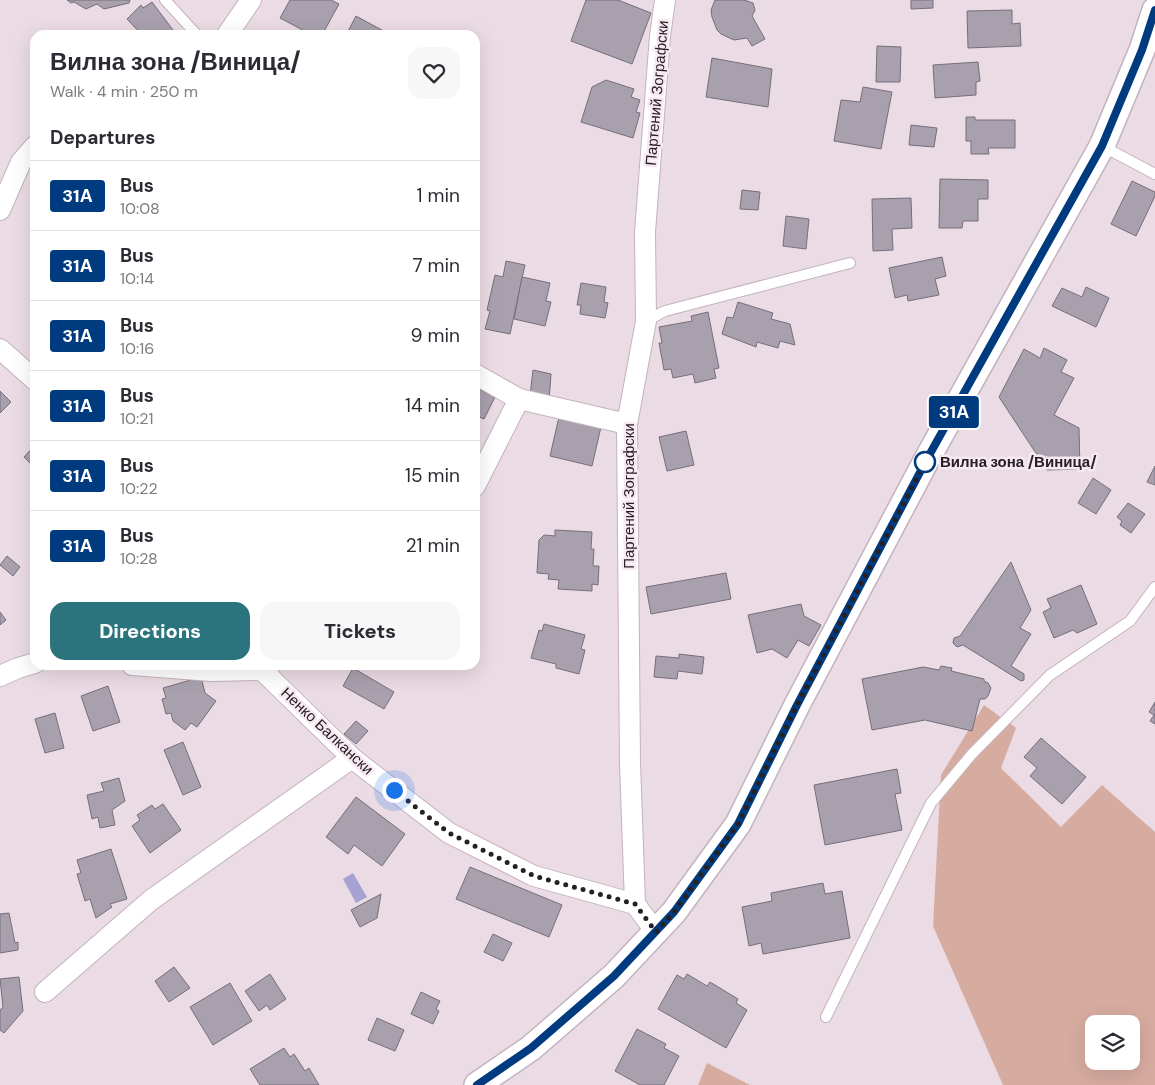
<!DOCTYPE html>
<html lang="en">
<head>
<meta charset="utf-8">
<style>
  body { margin:0; font-family:"DM Sans",sans-serif; background:#f7f7f7; color:#2b2b33; height:100vh; display:flex; flex-direction:column; font-size:19px; white-space:nowrap }
  * { box-sizing:border-box; margin:0 }
  p { font-size:16px; color:#7c7c81 }
  .icon { flex:none; width:28px; height:28px; fill:none; stroke:currentColor; stroke-width:2; stroke-linecap:round; stroke-linejoin:round }
  .map { position:relative; flex:1; overflow:hidden }
  .side { position:absolute; left:30px; top:30px; width:450px; height:640px; display:flex; flex-direction:column; background:#fff; border-radius:15px; box-shadow:0 5px 20px #0002 }
  .side>* { flex:none }
  .badge { padding:0 10px; border-radius:4px; font-size:18px; line-height:32px }
  .controls { position:absolute; left:1085px; top:1015px; display:grid; gap:10px }
  .controls a { display:grid; place-items:center; width:55px; height:55px; border-radius:10px; background:#fff; box-shadow:0 5px 20px #0002; font-size:25px }
  .you { position:absolute; width:25px; height:25px; margin:-12px; border:4px solid #fff; border-radius:50%; background:#1a73e8; box-shadow:0 0 0 8px #1a73e833 }
  .map>.badge { position:absolute; translate:-50% -50%; box-shadow:0 0 0 2px #fff }
  h2 { padding:0 20px; font-size:19px; line-height:45px }
  .round { display:grid; place-items:center; flex:none; width:52px; height:52px; border-radius:15px; background:#f7f7f7 }
  .overview { display:flex; align-items:center; justify-content:space-between; height:85px; padding:0 20px }
  h1 { font-size:24px; font-weight:800; line-height:38px }
  .button { display:flex; gap:10px; margin-top:auto; padding:10px 20px }
  .button a { flex:1; height:58px; border-radius:15px; background:#2b747d; color:#fff; font-size:20px; font-weight:800; line-height:58px; text-align:center }
  .button a+a { background:#f7f7f7; color:#2b2b33 }
  ul { padding:0; list-style:none }
  li { display:flex; align-items:center; gap:15px; height:70px; padding:0 20px; border-top:1px solid #e1e1e2 }
  li div { flex:1 }
  li b { display:block; font-size:19px }
  li em { font-style:normal }
  li .badge { min-width:55px; font-weight:700; text-align:center }
  .map>svg:first-child { display:block }
  .green { fill:#d7aca0; fill-rule:evenodd }
  .water { fill:#a6a2d1 }
  .building { fill:#a9a0ae; stroke:#766e7a }
  .lines { fill:none; stroke-linecap:round; stroke-linejoin:round }
  .service-casing { stroke:#c3b3bc; stroke-width:12 }
  .minor-casing { stroke:#c3b3bc; stroke-width:22 }
  .tertiary-casing { stroke:#c3b3bc; stroke-width:28 }
  .service { stroke:#fff; stroke-width:10 }
  .minor { stroke:#fff; stroke-width:20 }
  .tertiary { stroke:#fff; stroke-width:25 }
  .line-casing { stroke:#fff; stroke-width:11 }
  .line { stroke:#003b80; stroke-width:8 }
  .walk { stroke:#262023; stroke-width:5; stroke-dasharray:0 9 }
  .stop-dot { fill:#fff; stroke:#003b80; stroke-width:2.5 }
  .labels { text-anchor:middle; stroke-width:5; stroke-linejoin:round; paint-order:stroke }
  .street-label { font-size:15px; fill:#262023; stroke:#f8e8f1 }
  .stop-label { font-size:15px; font-weight:bold; fill:#262023; stroke:#f8e8f1; text-anchor:start }
</style>
</head>
<body>
<div class="map">
<svg width="1155" height="1085" viewBox="0 0 1155 1085">
  <rect width="100%" height="100%" fill="#ebdbe4"/>
  <g class="green">
    <path d="M 984,705 L 1016,728 L 1001,768 L 1061,827 L 1102,785 L 1155,832 L 1155,1085 L 1003,1085 L 933,926 L 941,775 ZM 1094,1024 L 1131,1024 L 1131,1061 L 1094,1061 Z"/>
    <path d="M 707,1063 L 750,1085 L 698,1085 Z"/>
  </g>
  <path class="water" d="M 353,873 L 367,897 L 356,903 L 343,879 Z"/>
  <g class="building">
    <path d="M 67,0 L 130,0 L 129,3 L 104,9 L 97,4 L 86,9 L 74,2 L 71,3 Z"/>
    <path d="M 290,0 L 331,0 L 339,4 L 322,35 L 312,35 L 280,18 Z"/>
    <path d="M 586,0 L 618,0 L 651,13 L 632,64 L 571,41 Z"/>
    <path d="M 715,0 L 744,0 L 753,3 L 755,10 L 752,16 L 765,39 L 752,46 L 747,38 L 734,40 L 721,34 L 717,30 L 712,17 L 711,10 Z"/>
    <path d="M 911,0 L 933,0 L 933,8 L 911,9 Z"/>
    <path d="M 152,2 L 173,30 L 167,35 L 142,35 L 127,19 L 141,5 L 143,8 Z"/>
    <path d="M 1012,10 L 1012,24 L 1020,23 L 1021,46 L 968,48 L 967,11 Z"/>
    <path d="M 356,16 L 391,35 L 346,35 Z"/>
    <path d="M 877,46 L 901,47 L 900,82 L 876,82 Z"/>
    <path d="M 712,58 L 772,69 L 768,107 L 706,97 Z"/>
    <path d="M 978,62 L 980,81 L 976,82 L 976,95 L 935,98 L 933,65 Z"/>
    <path d="M 606,80 L 634,89 L 631,97 L 640,100 L 636,112 L 640,113 L 633,138 L 581,122 L 592,87 Z"/>
    <path d="M 863,87 L 892,92 L 881,149 L 834,141 L 841,100 L 860,102 Z"/>
    <path d="M 966,117 L 975,117 L 975,120 L 1015,120 L 1015,148 L 988,148 L 989,154 L 971,154 L 971,141 L 966,141 Z"/>
    <path d="M 911,125 L 937,128 L 934,147 L 909,145 Z"/>
    <path d="M 940,179 L 988,180 L 988,199 L 978,199 L 978,221 L 963,221 L 962,228 L 939,228 Z"/>
    <path d="M 1132,181 L 1155,192 L 1155,196 L 1136,236 L 1111,224 Z"/>
    <path d="M 742,190 L 760,192 L 758,210 L 740,209 Z"/>
    <path d="M 911,198 L 912,228 L 892,229 L 893,250 L 873,251 L 872,199 Z"/>
    <path d="M 786,216 L 809,219 L 806,249 L 783,246 Z"/>
    <path d="M 942,257 L 946,276 L 935,279 L 939,295 L 908,301 L 907,295 L 895,298 L 889,268 Z"/>
    <path d="M 506,261 L 525,265 L 510,334 L 485,329 L 490,311 L 487,310 L 495,275 L 503,277 Z"/>
    <path d="M 522,277 L 550,283 L 546,301 L 551,302 L 545,326 L 514,319 Z"/>
    <path d="M 581,283 L 606,287 L 604,302 L 608,303 L 605,318 L 580,314 L 581,305 L 577,305 Z"/>
    <path d="M 1086,287 L 1109,298 L 1096,327 L 1052,306 L 1062,288 L 1082,297 Z"/>
    <path d="M 738,302 L 773,313 L 771,319 L 790,324 L 795,345 L 780,341 L 778,348 L 757,342 L 756,347 L 722,334 L 727,317 L 733,318 Z"/>
    <path d="M 708,312 L 719,368 L 714,369 L 716,378 L 695,383 L 693,374 L 673,378 L 671,369 L 664,370 L 659,343 L 662,343 L 659,327 L 692,321 L 691,316 Z"/>
    <path d="M 1044,348 L 1067,360 L 1061,372 L 1074,378 L 1054,415 L 1079,428 L 1080,469 L 1047,470 L 999,397 L 1024,349 L 1040,358 Z"/>
    <path d="M 533,370 L 551,374 L 549,401 L 530,395 Z"/>
    <path d="M 475,387 L 495,397 L 484,419 L 475,415 Z"/>
    <path d="M 0,391 L 11,402 L 0,413 Z"/>
    <path d="M 559,417 L 601,427 L 592,466 L 550,456 Z"/>
    <path d="M 686,431 L 694,465 L 667,471 L 659,437 Z"/>
    <path d="M 35,445 L 35,468 L 24,457 Z"/>
    <path d="M 1155,466 L 1155,485 L 1147,482 Z"/>
    <path d="M 1093,478 L 1111,490 L 1096,514 L 1078,503 Z"/>
    <path d="M 1128,503 L 1145,514 L 1131,533 L 1120,525 L 1122,521 L 1117,517 Z"/>
    <path d="M 555,530 L 592,532 L 591,549 L 594,549 L 593,566 L 599,566 L 598,585 L 592,584 L 592,591 L 558,589 L 559,580 L 548,579 L 549,574 L 537,573 L 539,540 L 544,535 L 555,536 Z"/>
    <path d="M 7,556 L 20,567 L 13,576 L 0,565 Z"/>
    <path d="M 1011,562 L 1031,610 L 1020,628 L 1031,634 L 1011,666 L 1024,674 L 1024,680 L 1021,681 L 963,645 L 957,647 L 953,643 L 954,638 L 960,636 Z"/>
    <path d="M 726,573 L 731,599 L 651,614 L 646,587 Z"/>
    <path d="M 1081,585 L 1097,624 L 1077,633 L 1073,630 L 1054,638 L 1043,612 L 1051,608 L 1047,599 Z"/>
    <path d="M 801,604 L 804,616 L 821,625 L 809,646 L 798,640 L 787,658 L 772,649 L 757,653 L 748,615 Z"/>
    <path d="M 0,612 L 6,620 L 0,625 Z"/>
    <path d="M 544,624 L 585,635 L 581,649 L 585,650 L 579,674 L 556,668 L 556,664 L 531,658 L 539,630 L 542,631 Z"/>
    <path d="M 679,654 L 704,657 L 702,674 L 678,671 L 677,679 L 654,677 L 656,656 L 679,658 Z"/>
    <path d="M 941,666 L 952,668 L 951,671 L 984,679 L 984,681 L 988,683 L 991,688 L 988,696 L 985,699 L 980,699 L 972,731 L 925,720 L 872,730 L 862,679 L 923,667 L 939,670 Z"/>
    <path d="M 353,668 L 394,692 L 384,709 L 343,686 Z"/>
    <path d="M 201,677 L 205,693 L 216,701 L 197,727 L 191,723 L 185,730 L 173,721 L 171,713 L 166,714 L 162,699 L 166,698 L 163,688 Z"/>
    <path d="M 108,686 L 120,722 L 93,731 L 81,696 Z"/>
    <path d="M 1155,702 L 1155,724 L 1150,721 L 1154,715 L 1149,712 Z"/>
    <path d="M 55,713 L 64,748 L 45,753 L 35,719 Z"/>
    <path d="M 356,721 L 368,731 L 356,744 L 344,734 Z"/>
    <path d="M 1041,738 L 1086,777 L 1062,804 L 1030,776 L 1037,768 L 1024,757 Z"/>
    <path d="M 183,742 L 201,787 L 183,795 L 164,750 Z"/>
    <path d="M 897,769 L 901,793 L 895,794 L 902,830 L 825,845 L 814,785 Z"/>
    <path d="M 119,778 L 125,801 L 112,810 L 115,825 L 100,828 L 98,817 L 92,819 L 87,795 L 104,791 L 101,783 Z"/>
    <path d="M 356,797 L 405,834 L 382,866 L 354,845 L 348,854 L 326,837 Z"/>
    <path d="M 163,804 L 181,830 L 150,853 L 132,826 L 140,820 L 137,815 L 152,805 L 155,809 Z"/>
    <path d="M 111,849 L 127,899 L 110,904 L 112,907 L 96,918 L 90,899 L 85,901 L 77,874 L 81,873 L 77,860 Z"/>
    <path d="M 470,867 L 562,905 L 549,937 L 456,899 Z"/>
    <path d="M 823,883 L 825,894 L 842,891 L 850,938 L 763,954 L 761,943 L 749,946 L 742,907 L 772,901 L 771,893 Z"/>
    <path d="M 381,894 L 377,918 L 360,927 L 351,910 Z"/>
    <path d="M 9,913 L 15,943 L 18,942 L 18,950 L 0,953 L 0,914 Z"/>
    <path d="M 493,934 L 512,943 L 503,961 L 484,952 Z"/>
    <path d="M 174,967 L 190,988 L 169,1002 L 155,981 Z"/>
    <path d="M 270,974 L 286,999 L 270,1010 L 267,1005 L 259,1011 L 245,991 Z"/>
    <path d="M 687,974 L 707,986 L 710,982 L 738,999 L 736,1003 L 747,1010 L 726,1048 L 658,1009 L 677,975 L 684,979 Z"/>
    <path d="M 19,977 L 23,1011 L 4,1033 L 0,1030 L 0,1010 L 3,1007 L 0,979 Z"/>
    <path d="M 230,983 L 252,1021 L 213,1045 L 190,1007 Z"/>
    <path d="M 421,992 L 440,1001 L 436,1009 L 439,1011 L 433,1024 L 411,1014 Z"/>
    <path d="M 377,1018 L 404,1030 L 395,1051 L 368,1040 Z"/>
    <path d="M 637,1029 L 666,1044 L 664,1048 L 679,1056 L 664,1085 L 640,1085 L 615,1071 Z"/>
    <path d="M 284,1048 L 290,1057 L 294,1054 L 305,1071 L 309,1068 L 319,1085 L 260,1085 L 250,1069 Z"/>
  </g>
  <g class="lines">
    <defs>
      <g id="service">
        <path d="M 165,0 L 197,35"/>
        <path d="M 1102,146 L 1155,174"/>
        <path d="M 646,321 L 665,311 L 850,263"/>
        <path d="M 826,1017 L 931,803 L 972,754 L 1050,675 L 1130,621 L 1155,587"/>
      </g>
      <g id="minor">
        <path d="M 227,35 L 251,0"/>
        <path d="M 0,210 L 21,162 L 35,146"/>
        <path d="M 0,349 L 35,380"/>
        <path d="M 475,374 L 519,399 L 627,424"/>
        <path d="M 475,486 L 519,399"/>
        <path d="M 132,665 L 212,671 L 262,670 L 270,665"/>
        <path d="M 262,670 L 352,758 L 449,833 L 534,876 L 635,904"/>
        <path d="M 0,676 L 18,668 L 35,663"/>
        <path d="M 635,904 L 630,763 L 627,424 L 646,321 L 645,232 L 660,36 L 665,0"/>
        <path d="M 635,904 L 656,932"/>
        <path d="M 45,992 L 151,900 L 352,758"/>
      </g>
      <path id="tertiary" d="M 477,1085 L 531,1048 L 614,976 L 674,912 L 738,824 L 797,705 L 927,459 L 1102,146 L 1142,50 L 1155,10"/>
    </defs>
    <use href="#service" class="service-casing"/>
    <use href="#minor" class="minor-casing"/>
    <use href="#tertiary" class="tertiary-casing"/>
    <use href="#service" class="service"/>
    <use href="#minor" class="minor"/>
    <use href="#tertiary" class="tertiary"/>
  </g>
  <g class="lines">
    <defs>
      <path id="line" d="M 477,1085 L 531,1048 L 614,976 L 674,912 L 738,824 L 797,705 L 927,459 L 1102,146 L 1142,50 L 1155,10"/>
    </defs>
    <use href="#line" class="line-casing"/>
    <use href="#line" class="line"/>
    <path class="walk" d="M 394,790 L 449,833 L 534,876 L 635,904 L 656,932 L 674,912 L 738,824 L 797,705 L 927,459 L 925,462"/>
  </g>
  <circle class="stop-dot" cx="925" cy="462" r="10"/>
  <g class="labels">
    <g class="street-label">
      <text transform="translate(657 93) rotate(-85)" y="5">Партений Зографски</text>
      <text transform="translate(629 496) rotate(-90)" y="5">Партений Зографски</text>
      <text transform="translate(327 731) rotate(43)" y="5">Ненко Балкански</text>
    </g>
    <g class="stop-label">
      <text x="940" y="467">Вилна зона /Виница/</text>
    </g>
  </g>
</svg>
<div class="controls">
<a><svg class="icon" aria-label="layers" viewBox="0 0 24 24"><path d="M12 4l9 5-9 5-9-5zM3 14l9 5 9-5"/></svg></a>
</div>
<div class="you" style="left:394px;top:790px"></div>
<b class="badge" style="left:954px;top:412px;background:#003b80;color:#fff">31А</b>
<section class="side">
<div class="overview"><div><h1>Вилна зона /Виница/</h1><p>Walk · 4 min · 250 m</p></div><a class="round"><svg class="icon" aria-label="heart" viewBox="0 0 24 24"><path d="M12 20l-8-8c-3-5 5-10 8-4 3-6 11-1 8 4z"/></svg></a></div>
<h2>Departures</h2>
<ul>
<li><span class="badge" style="background:#003b80;color:#fff">31А</span><div><b>Bus</b><p>10:08</p></div><em>1 min</em></li>
<li><span class="badge" style="background:#003b80;color:#fff">31А</span><div><b>Bus</b><p>10:14</p></div><em>7 min</em></li>
<li><span class="badge" style="background:#003b80;color:#fff">31А</span><div><b>Bus</b><p>10:16</p></div><em>9 min</em></li>
<li><span class="badge" style="background:#003b80;color:#fff">31А</span><div><b>Bus</b><p>10:21</p></div><em>14 min</em></li>
<li><span class="badge" style="background:#003b80;color:#fff">31А</span><div><b>Bus</b><p>10:22</p></div><em>15 min</em></li>
<li><span class="badge" style="background:#003b80;color:#fff">31А</span><div><b>Bus</b><p>10:28</p></div><em>21 min</em></li>
</ul>
<div class="button"><a>Directions</a><a>Tickets</a></div>
</section>
</div>
</body>
</html>
